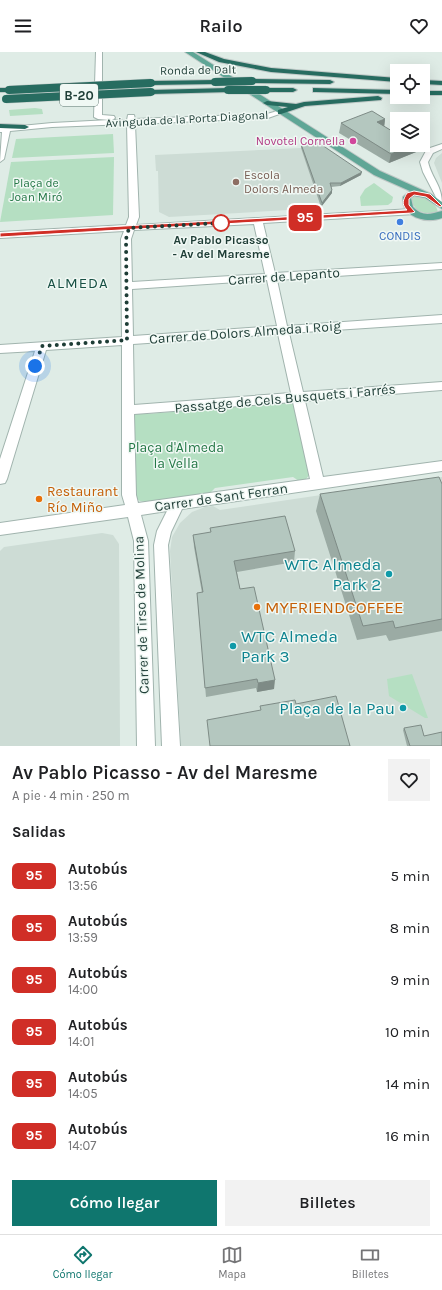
<!DOCTYPE html>
<html lang="es">
<head>
<meta charset="utf-8">
<style>
  body { margin:0; font-family:Karla,sans-serif; background:#f2f2f2; color:#202124; height:100vh; display:flex; flex-direction:column; font-size:15px; white-space:nowrap }
  * { box-sizing:border-box; margin:0 }
  p { font-size:13px; color:#757577 }
  .icon { flex:none; width:22px; height:22px; fill:none; stroke:currentColor; stroke-width:2; stroke-linecap:round; stroke-linejoin:round }
  .map { position:relative; height:694px; overflow:hidden }
  .drawer { display:flex; flex-direction:column; background:#fff; flex:1 }
  .drawer>* { flex:none }
  .badge { padding:0 8px; border-radius:6px; font-size:14px; line-height:26px }
  .tools { position:absolute; left:390px; top:12px; display:grid; gap:8px }
  .tools a { display:grid; place-items:center; width:40px; height:40px; border-radius:0px; background:#fff; box-shadow:0 4px 16px #0002; font-size:20px }
  .you { position:absolute; width:20px; height:20px; margin:-10px; border:3px solid #fff; border-radius:50%; background:#1a73e8; box-shadow:0 0 0 6px #1a73e833 }
  .map>.badge { position:absolute; translate:-50% -50%; box-shadow:0 0 0 2px #fff }
  h2 { padding:0 12px; font-size:15px; line-height:36px }
  .round { display:grid; place-items:center; flex:none; width:42px; height:42px; border-radius:0px; background:#f2f2f2 }
  .headline { display:flex; align-items:center; justify-content:space-between; height:68px; padding:0 12px }
  h1 { font-size:19px; font-weight:600; line-height:30px }
  .primary-button { display:flex; gap:8px; margin-top:auto; padding:8px 12px }
  .primary-button a { flex:1; height:46px; border-radius:0px; background:#0f766e; color:#fff; font-size:16px; font-weight:600; line-height:46px; text-align:center }
  .primary-button a+a { background:#f2f2f2; color:#202124 }
  ul { padding:0; list-style:none }
  li { display:flex; align-items:center; gap:12px; height:52px; padding:0 12px }
  li div { flex:1 }
  li b { display:block; font-size:15px }
  li em { font-style:normal }
  li .badge { min-width:44px; font-weight:700; text-align:center }
  header { display:flex; justify-content:space-between; align-items:center; height:52px; padding:0 12px; background:#fff; font-size:18px; font-weight:600 }
  .tab-bar { display:flex; justify-content:space-around; align-items:center; height:56px; border-top:1px solid #e0e0e0; background:#fff; font-size:11px; color:#757577 }
  .tab-bar a { display:grid; justify-items:center; gap:2px }
  .tab-bar .active { color:#0f766e }
  .map>svg:first-child { display:block }
  .built { fill:#cddcd5 }
  .green { fill:#b5dfc2 }
  .lines { fill:none; stroke-linecap:round; stroke-linejoin:round }
  .minor-casing { stroke:#a1b4ae; stroke-width:2 }
  .major-casing { stroke:#c0c9c7; stroke-width:2 }
  .highway-casing { stroke:#c0c9c7; stroke-width:2 }
  .minor { fill:#fff; fill-rule:evenodd }
  .major { fill:#5fa696; fill-rule:evenodd }
  .highway { fill:#276c60; fill-rule:evenodd }
  .highway-bridge-casing { stroke:#c0c9c7; stroke-width:9; stroke-linecap:butt }
  .highway-bridge { stroke:#276c60; stroke-width:8 }
  .wall { fill:#9baba4 }
  .shaded-wall { fill:#7e8b86 }
  .building { fill:#b4c7bf; stroke:#7e8b86 }
  .line { fill:#d02e26; stroke:#fff }
  .walk { stroke:#1e3d36; stroke-width:4; stroke-dasharray:0 7.2 }
  .hotel-dot { fill:#d1479c; stroke:#f0f8f4; stroke-width:1.5 }
  .education-dot { fill:#8d6e63; stroke:#f0f8f4; stroke-width:1.5 }
  .shop-dot { fill:#3f7fe0; stroke:#f0f8f4; stroke-width:1.5 }
  .stop-dot { fill:#fff; stroke:#d02e26; stroke-width:2 }
  .food-dot { fill:#e8710a; stroke:#f0f8f4; stroke-width:1.5 }
  .culture-dot { fill:#0f9aa8; stroke:#f0f8f4; stroke-width:1.5 }
  .labels { text-anchor:middle; stroke-width:3; stroke-linejoin:round; paint-order:stroke }
  .far-street-label { font-size:12px; fill:#1e3d36; stroke:#f0f8f4 }
  .far-hotel-label { font-size:12px; fill:#b23c85; stroke:#f0f8f4; text-anchor:end }
  .far-education-label { font-size:12px; fill:#785e54; stroke:#f0f8f4; text-anchor:start }
  .far-park-label { font-size:12px; fill:#257847; stroke:#f0f8f4 }
  .far-shop-label { font-size:12px; fill:#366cbe; stroke:#f0f8f4 }
  .far-stop-label { font-size:12px; font-weight:bold; fill:#1e3d36; stroke:#f0f8f4 }
  .shield { fill:#f0f8f4; stroke:#5d756f; stroke-width:1 }
  .shield-label { font-size:13px; font-weight:bold; fill:#1e3d36 }
  .street-label { font-size:14px; fill:#1e3d36; stroke:#f0f8f4 }
  .park-label { font-size:14px; fill:#257847; stroke:#f0f8f4 }
  .food-label { font-size:14px; fill:#c56008; stroke:#f0f8f4; text-anchor:start }
  .neighbourhood-label { font-size:15px; letter-spacing:1px; fill:#195145; stroke:#f0f8f4 }
  .near-culture-label { font-size:17px; fill:#0d838f; stroke:#f0f8f4; text-anchor:end }
  .near-food-label { font-size:17px; fill:#c56008; stroke:#f0f8f4; text-anchor:start }
</style>
</head>
<body>
<header><svg class="icon" aria-label="menu" viewBox="0 0 24 24"><path d="M4 6h16M4 12h16M4 18h16"/></svg>Railo<svg class="icon" aria-label="heart" viewBox="0 0 24 24"><path d="M12 20l-8-8c-3-5 5-10 8-4 3-6 11-1 8 4z"/></svg></header>
<div class="map">
<svg width="442" height="694" viewBox="0 0 442 694">
  <rect width="100%" height="100%" fill="#dfece6"/>
  <g class="built">
    <path d="M 301,96 L 322,156 L 169,165 L 159,160 L 158,119 L 156,119 L 155,103 Z"/>
    <path d="M 442,101 L 442,131 L 434,111 L 436,106 Z"/>
    <path d="M 442,425 L 442,694 L 181,694 L 170,499 L 172,485 L 180,471 L 192,460 L 205,455 L 213,454 L 220,458 Z"/>
    <path d="M 102,481 L 113,483 L 119,492 L 120,694 L 0,694 L 0,499 L 4,495 Z"/>
  </g>
  <g class="green">
    <path d="M 35,56 L 42,57 L 43,62 L 10,64 L 9,58 Z"/>
    <path d="M 113,82 L 114,101 L 12,106 L 16,87 Z"/>
    <path d="M 114,105 L 113,163 L 0,170 L 11,110 Z"/>
    <path d="M 374,131 L 393,145 L 392,150 L 388,153 L 361,154 L 360,145 L 365,137 Z"/>
    <path d="M 415,144 C 425,146 437,150 438,161 L 430,163 L 417,158 L 411,150 L 412,145 Z"/>
    <path d="M 294,348 L 310,422 L 306,427 L 299,429 L 293,425 L 215,436 L 210,441 L 147,450 L 140,449 L 134,445 L 133,363 L 146,359 L 147,362 L 283,351 L 283,349 Z"/>
    <path d="M 412,622 L 428,666 L 425,666 L 389,644 L 387,627 Z"/>
  </g>
  <g class="lines">
    <defs>
      <g id="minor">
        <path d="M 96,0 L 102,0 L 102,63 L 114,64 L 115,66 L 112,68 L 127,68 L 128,63 L 134,63 L 135,67 L 267,62 L 281,58 L 285,60 L 268,66 L 135,72 L 139,165 L 136,173 L 412,157 L 417,160 L 415,162 L 263,171 L 275,221 L 442,211 L 442,217 L 277,228 L 287,274 L 442,263 L 442,271 L 289,281 L 303,340 L 442,330 L 442,338 L 305,349 L 323,425 L 442,409 L 442,419 L 182,457 L 171,480 L 168,493 L 180,694 L 162,694 L 154,493 L 157,479 L 167,459 L 141,463 L 148,489 L 155,694 L 137,694 L 134,489 L 128,465 L 0,483 L 0,471 L 125,453 L 122,443 L 122,293 L 46,298 L 7,427 L 5,431 L 0,432 L 0,407 L 35,299 L 0,301 L 0,293 L 122,285 L 121,187 L 124,179 L 0,186 L 0,180 L 126,173 L 129,165 L 127,72 L 52,75 L 10,79 L 4,107 L 0,110 L 2,80 L 0,80 L 0,76 L 52,71 L 110,68 L 98,67 L 94,65 ZM 254,172 L 265,222 L 132,230 L 131,187 L 134,178 ZM 267,228 L 277,274 L 133,284 L 132,237 ZM 278,282 L 291,341 L 134,353 L 133,292 ZM 293,350 L 310,427 L 138,451 L 136,443 L 134,362 Z"/>
        <path d="M 442,92 L 442,97 L 433,101 L 428,110 C 432,127 442,133 442,152 L 438,149 L 423,120 L 420,110 L 427,97 Z"/>
      </g>
      <path id="major" d="M 185,0 L 193,0 L 380,119 L 431,142 L 442,150 L 442,157 L 425,146 L 414,144 L 411,146 L 413,155 C 423,165 430,162 442,159 L 442,166 C 426,172 401,165 403,145 L 410,139 L 374,123 Z"/>
      <g id="highway">
        <path d="M 196,0 L 205,0 L 224,7 L 271,16 L 397,26 L 397,30 L 271,20 L 219,10 Z"/>
        <path d="M 249,27 L 330,28 L 334,30 L 330,32 L 252,31 L 249,31 Z"/>
        <path d="M 215,28 L 218,28 L 218,32 L 151,33 L 147,31 L 151,29 Z"/>
        <path d="M 423,28 L 442,29 L 442,33 L 423,32 Z"/>
        <path d="M 0,36 L 9,36 L 13,38 L 9,40 L 0,40 Z"/>
        <path d="M 228,36 L 232,38 L 231,40 L 151,42 L 147,40 L 151,38 Z"/>
        <path d="M 263,36 L 293,36 L 297,38 L 293,40 L 263,40 Z"/>
        <path d="M 313,36 L 397,38 L 397,42 L 316,40 L 313,40 Z"/>
        <rect x="423" y="39" width="19" height="4"/>
        <path d="M 378,44 L 382,46 L 381,48 L 305,54 L 281,62 L 278,62 L 278,58 L 288,55 L 267,53 L 263,51 L 267,49 L 296,52 L 304,50 Z"/>
        <path d="M 0,72 L 25,73 L 29,75 L 25,77 L 0,76 Z"/>
      </g>
    </defs>
    <use href="#minor" class="minor-casing"/>
    <use href="#major" class="major-casing"/>
    <use href="#highway" class="highway-casing"/>
    <use href="#minor" class="minor"/>
    <use href="#major" class="major"/>
    <use href="#highway" class="highway"/>
    <defs>
      <g id="highway-bridge">
        <path d="M 215,30 L 252,29"/>
        <path d="M 9,38 L 151,31"/>
        <path d="M 228,38 L 266,38"/>
        <path d="M 6,47 L 151,40"/>
      </g>
    </defs>
    <use href="#highway-bridge" class="highway-bridge-casing"/>
    <use href="#highway-bridge" class="highway-bridge"/>
  </g>
  <g class="wall">
    <path d="M 385,67 L 384,75 L 421,98 L 389,111 L 339,81 L 341,71 Z"/>
    <path d="M 301,92 L 361,123 L 340,134 L 331,135 L 332,138 L 332,141 L 321,155 L 301,96 Z"/>
    <path d="M 442,432 L 442,579 L 389,589 L 386,583 L 357,588 L 316,459 L 320,442 Z"/>
    <path d="M 210,476 L 295,499 L 294,510 L 237,520 L 240,537 L 274,637 L 257,640 L 256,636 L 206,645 L 198,552 L 202,541 L 194,495 L 193,483 L 211,481 Z"/>
    <path d="M 404,676 L 424,684 L 442,694 L 407,694 L 403,678 Z"/>
  </g>
  <g class="shaded-wall">
    <path d="M 385,67 L 384,76 L 377,70 Z"/>
    <path d="M 412,93 L 422,93 L 421,98 L 389,111 L 391,102 Z"/>
    <path d="M 362,120 L 361,123 L 340,134 L 341,131 Z"/>
    <path d="M 332,138 L 332,141 L 321,155 L 322,151 Z"/>
    <path d="M 275,628 L 274,637 L 257,640 L 258,631 Z"/>
  </g>
  <g class="building">
    <path d="M 372,59 L 385,67 L 377,70 L 397,82 L 397,93 L 412,93 L 391,102 L 341,71 Z"/>
    <path d="M 319,91 L 362,120 L 341,131 L 330,131 L 332,138 L 322,151 L 301,92 Z"/>
    <path d="M 439,425 L 442,432 L 442,567 L 395,576 L 393,569 L 363,574 L 320,442 Z"/>
    <path d="M 285,464 L 295,499 L 234,509 L 240,537 L 254,535 L 275,628 L 258,631 L 257,627 L 205,636 L 197,541 L 203,540 L 193,483 L 211,480 L 210,476 Z"/>
    <path d="M 336,644 L 350,694 L 210,694 L 207,668 L 261,658 L 260,654 L 295,648 L 296,652 Z"/>
    <path d="M 421,673 L 424,684 L 442,680 L 442,694 L 410,694 L 404,676 Z"/>
  </g>
  <path class="line" d="M 414,139 L 430,142 L 442,154 L 440,155 L 426,145 L 414,143 L 409,147 L 409,153 L 415,160 L 412,161 L 0,185 L 0,181 L 407,158 C 401,152 403,148 407,141 Z"/>
  <g class="lines">
    <path class="walk" d="M 35,314 L 42,294 L 127,288 L 126,187 L 129,176 L 221,171"/>
  </g>
  <circle class="hotel-dot" cx="353" cy="89" r="4"/>
  <circle class="education-dot" cx="236" cy="130" r="4"/>
  <circle class="shop-dot" cx="400" cy="170" r="4"/>
  <circle class="stop-dot" cx="221" cy="171" r="8"/>
  <g class="food-dot">
    <circle cx="39" cy="447" r="4"/>
    <circle cx="257" cy="555" r="4"/>
  </g>
  <g class="culture-dot">
    <circle cx="389" cy="522" r="4"/>
    <circle cx="233" cy="594" r="4"/>
    <circle cx="403" cy="656" r="4"/>
  </g>
  <g class="labels">
    <g class="far-street-label">
      <text transform="translate(198 18) rotate(-1)" y="4">Ronda de Dalt</text>
      <text transform="translate(187 67) rotate(-3)" y="4">Avinguda de la Porta Diagonal</text>
    </g>
    <g class="far-hotel-label">
      <text x="345" y="93">Novotel Cornella</text>
    </g>
    <g class="far-education-label">
      <text x="244" y="127">Escola<tspan x="244" dy="14">Dolors Almeda</tspan></text>
    </g>
    <g class="far-park-label">
      <text x="36" y="135">Plaça de<tspan x="36" dy="14">Joan Miró</tspan></text>
    </g>
    <g class="far-shop-label">
      <text x="400" y="188">CONDIS</text>
    </g>
    <g class="far-stop-label">
      <text x="221" y="192">Av Pablo Picasso<tspan x="221" dy="14">- Av del Maresme</tspan></text>
    </g>
    <rect class="shield" x="60" y="32" width="38" height="22" rx="3"/>
    <g class="shield-label">
      <text x="79" y="48">B-20</text>
    </g>
    <g class="street-label">
      <text transform="translate(284 224) rotate(-4)" y="5">Carrer de Lepanto</text>
      <text transform="translate(245 280) rotate(-4)" y="5">Carrer de Dolors Almeda i Roig</text>
      <text transform="translate(285 346) rotate(-5)" y="5">Passatge de Cels Busquets i Farrés</text>
      <text transform="translate(221 445) rotate(-8)" y="5">Carrer de Sant Ferran</text>
      <text transform="translate(141 563) rotate(-92)" y="5">Carrer de Tirso de Molina</text>
    </g>
    <g class="park-label">
      <text x="176" y="400">Plaça d'Almeda<tspan x="176" dy="16">la Vella</tspan></text>
    </g>
    <g class="food-label">
      <text x="47" y="444">Restaurant<tspan x="47" dy="16">Río Miño</tspan></text>
    </g>
    <g class="neighbourhood-label">
      <text x="78" y="236">ALMEDA</text>
    </g>
    <g class="near-culture-label">
      <text x="381" y="518">WTC Almeda<tspan x="381" dy="20">Park 2</tspan></text>
      <text x="241" y="590" text-anchor="start">WTC Almeda<tspan x="241" dy="20">Park 3</tspan></text>
      <text x="395" y="662">Plaça de la Pau</text>
    </g>
    <g class="near-food-label">
      <text x="265" y="561">MYFRIENDCOFFEE</text>
    </g>
  </g>
</svg>
<div class="tools">
<a><svg class="icon" aria-label="locate" viewBox="0 0 24 24"><circle cx="12" cy="12" r="6"/><path d="M12 2v4M12 18v4M2 12h4M18 12h4"/></svg></a>
<a><svg class="icon" aria-label="layers" viewBox="0 0 24 24"><path d="M12 4l9 5-9 5-9-5zM3 14l9 5 9-5"/></svg></a>
</div>
<div class="you" style="left:35px;top:314px"></div>
<b class="badge" style="left:305px;top:166px;background:#d02e26;color:#fff">95</b>
</div>
<section class="drawer">
<div class="headline"><div><h1>Av Pablo Picasso - Av del Maresme</h1><p>A pie · 4 min · 250 m</p></div><a class="round"><svg class="icon" aria-label="heart" viewBox="0 0 24 24"><path d="M12 20l-8-8c-3-5 5-10 8-4 3-6 11-1 8 4z"/></svg></a></div>
<h2>Salidas</h2>
<ul>
<li><span class="badge" style="background:#d02e26;color:#fff">95</span><div><b>Autobús</b><p>13:56</p></div><em>5 min</em></li>
<li><span class="badge" style="background:#d02e26;color:#fff">95</span><div><b>Autobús</b><p>13:59</p></div><em>8 min</em></li>
<li><span class="badge" style="background:#d02e26;color:#fff">95</span><div><b>Autobús</b><p>14:00</p></div><em>9 min</em></li>
<li><span class="badge" style="background:#d02e26;color:#fff">95</span><div><b>Autobús</b><p>14:01</p></div><em>10 min</em></li>
<li><span class="badge" style="background:#d02e26;color:#fff">95</span><div><b>Autobús</b><p>14:05</p></div><em>14 min</em></li>
<li><span class="badge" style="background:#d02e26;color:#fff">95</span><div><b>Autobús</b><p>14:07</p></div><em>16 min</em></li>
</ul>
<div class="primary-button"><a>Cómo llegar</a><a>Billetes</a></div>
</section>
<nav class="tab-bar">
<a class="active"><svg class="icon" aria-label="directions" viewBox="0 0 24 24"><path d="M12 3l9 9-9 9-9-9zM9 14v-3h6M13 9l2 2-2 2"/></svg>Cómo llegar</a>
<a><svg class="icon" aria-label="map" viewBox="0 0 24 24"><path d="M3 6l6-2 6 2 6-2v14l-6 2-6-2-6 2zM9 4v14M15 6v14"/></svg>Mapa</a>
<a><svg class="icon" aria-label="tickets" viewBox="0 0 24 24"><path d="M3 7h18v10H3zM15 7v10"/></svg>Billetes</a>
</nav>
</body>
</html>
